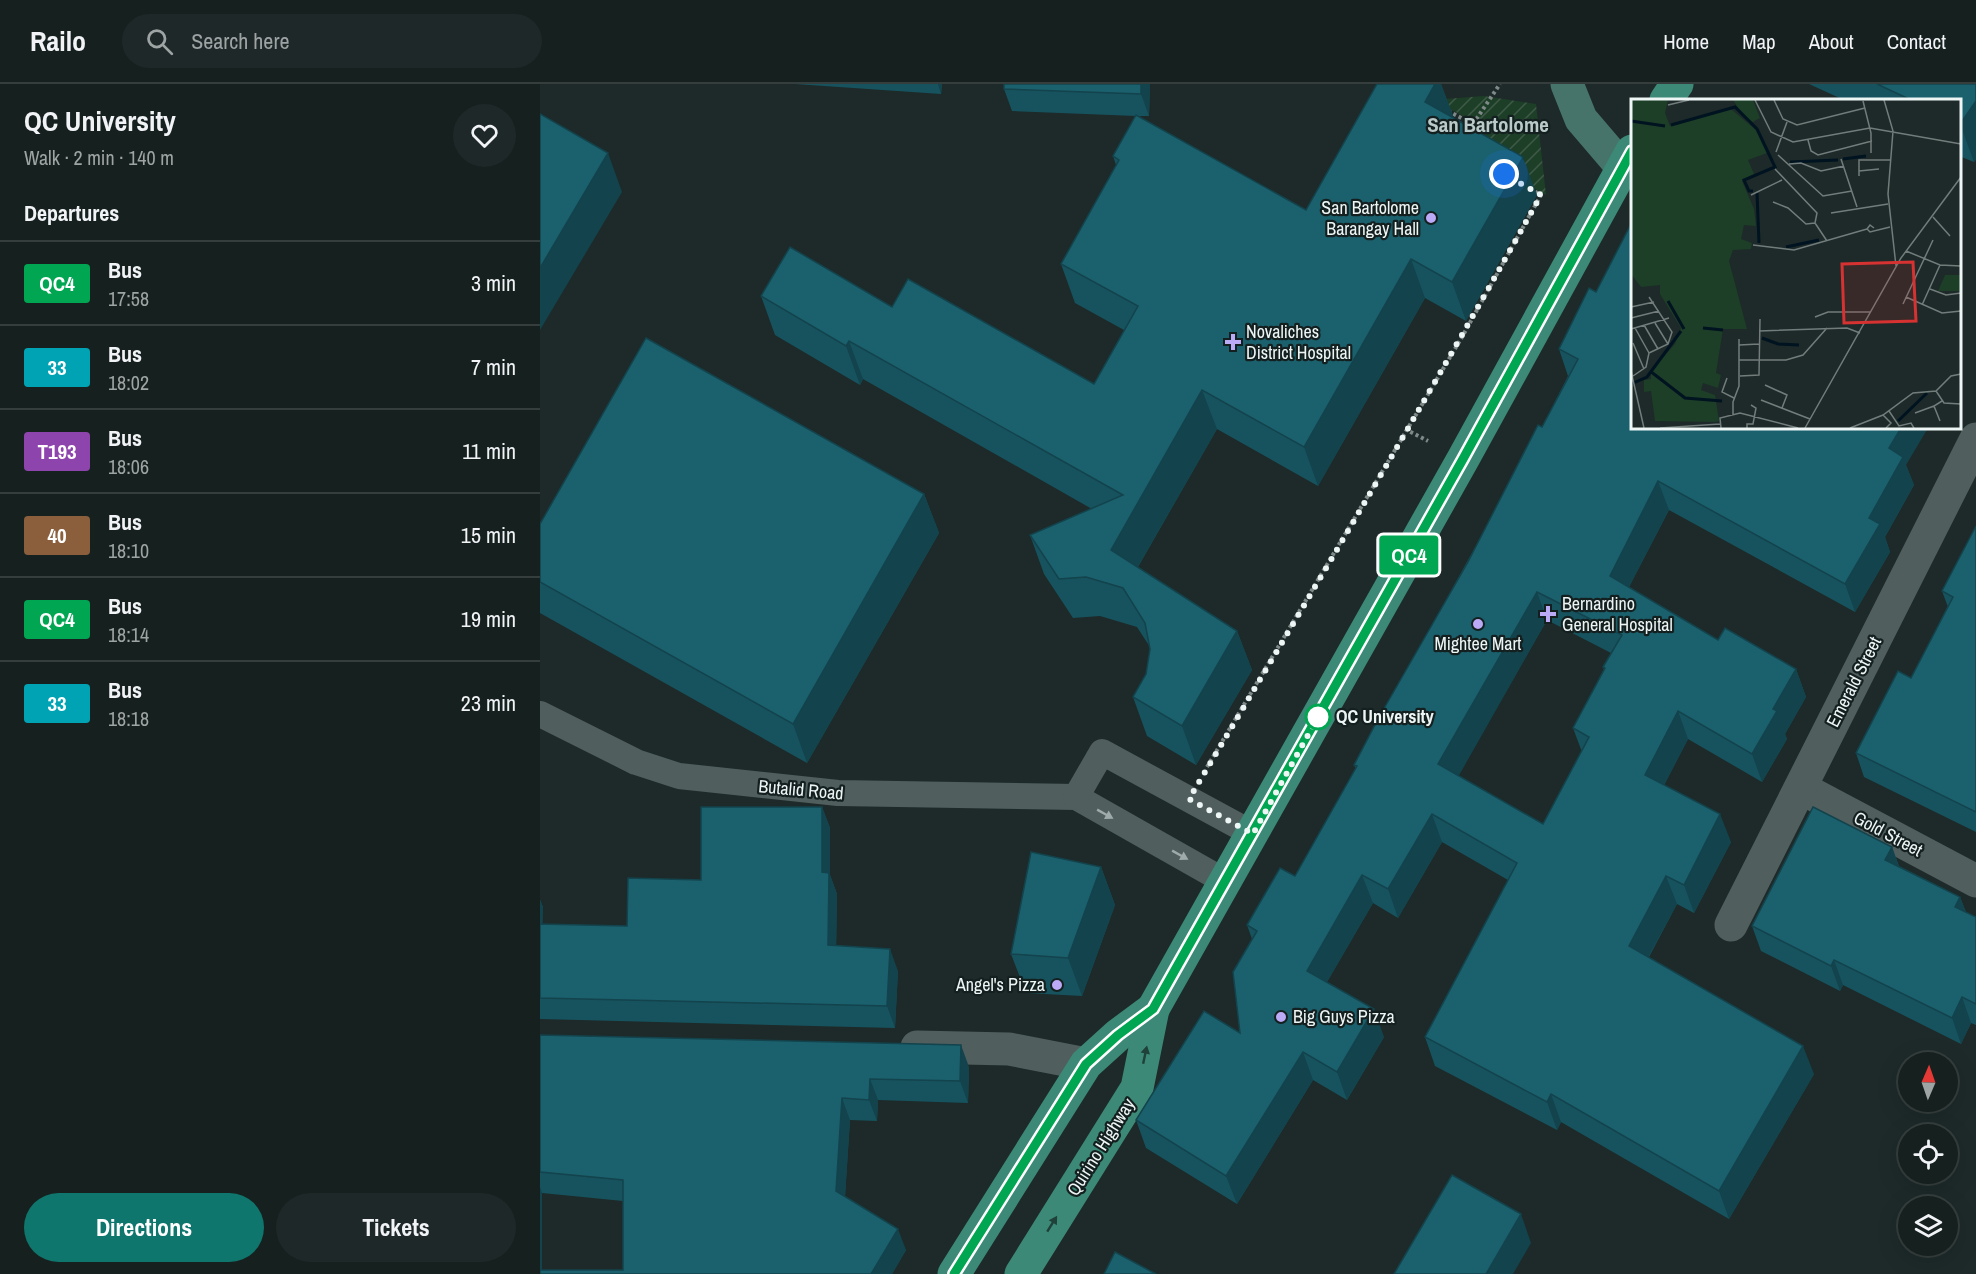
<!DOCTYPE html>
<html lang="en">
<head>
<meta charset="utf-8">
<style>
  body { margin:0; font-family:"Archivo Narrow",sans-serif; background:#1f2828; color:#f1f3f6; height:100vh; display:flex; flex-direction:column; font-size:22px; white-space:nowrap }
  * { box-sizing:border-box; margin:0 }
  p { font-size:20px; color:#9ea3a4 }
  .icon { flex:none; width:33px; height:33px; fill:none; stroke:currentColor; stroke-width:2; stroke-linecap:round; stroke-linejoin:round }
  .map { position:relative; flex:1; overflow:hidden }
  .panel { display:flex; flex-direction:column; background:#16201f; width:540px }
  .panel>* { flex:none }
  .badge { padding:0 12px; border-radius:4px; font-size:21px; line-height:39px }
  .needle { width:39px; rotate:2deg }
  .tools { position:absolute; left:1358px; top:968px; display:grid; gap:12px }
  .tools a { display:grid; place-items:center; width:60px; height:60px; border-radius:50%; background:#16201f; box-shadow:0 6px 24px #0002,0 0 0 2px #353e3d; font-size:30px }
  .you { position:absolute; width:30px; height:30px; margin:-15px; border:4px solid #fff; border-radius:50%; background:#1a73e8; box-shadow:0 0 0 9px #1a73e833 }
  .map>.badge { position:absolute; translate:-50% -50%; box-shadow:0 0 0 3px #fff }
  h2 { padding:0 24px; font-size:22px; line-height:54px }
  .round { display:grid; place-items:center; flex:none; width:63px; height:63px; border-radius:32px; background:#1f2828 }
  .summary { display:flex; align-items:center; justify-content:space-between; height:102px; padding:0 24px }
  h1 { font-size:28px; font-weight:800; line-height:45px }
  .primary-button { display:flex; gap:12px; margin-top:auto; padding:12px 24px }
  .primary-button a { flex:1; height:69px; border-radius:36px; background:#0f766e; color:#fff; font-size:24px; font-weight:800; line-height:69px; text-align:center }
  .primary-button a+a { background:#1f2828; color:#f1f3f6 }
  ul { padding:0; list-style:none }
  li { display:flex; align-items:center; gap:18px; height:84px; padding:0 24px; border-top:2px solid #353e3d }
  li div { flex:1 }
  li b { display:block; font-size:22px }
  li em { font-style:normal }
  li .badge { min-width:66px; font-weight:700; text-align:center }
  header { display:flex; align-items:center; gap:36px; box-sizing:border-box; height:84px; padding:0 30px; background:#16201f; border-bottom:2px solid #353e3d }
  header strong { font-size:28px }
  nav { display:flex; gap:33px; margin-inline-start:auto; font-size:21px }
  .search { width:420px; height:54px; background:#1f2828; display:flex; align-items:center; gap:15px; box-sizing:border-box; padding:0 21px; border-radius:33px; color:#9ea3a4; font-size:22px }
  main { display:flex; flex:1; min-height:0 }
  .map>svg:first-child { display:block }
  .garden { fill:url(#garden-furrows) }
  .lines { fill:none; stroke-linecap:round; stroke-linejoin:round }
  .path { stroke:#7e8988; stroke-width:4; stroke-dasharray:3 3; stroke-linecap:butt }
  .lane { stroke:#505e5e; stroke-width:26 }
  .street { stroke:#505e5e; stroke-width:33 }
  .secondary { stroke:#46746b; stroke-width:33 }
  .primary { stroke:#3c8977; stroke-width:33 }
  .wall { fill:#17535e; fill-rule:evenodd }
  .shaded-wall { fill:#13434c }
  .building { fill:#1b606d; stroke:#13434c; stroke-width:1.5; fill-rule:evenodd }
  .oneway { fill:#9faaaa }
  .oneway2 { fill:#20403a }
  .line-casing { stroke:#fff; stroke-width:14 }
  .line { stroke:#00a651; stroke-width:9 }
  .walk { stroke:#eef6f5; stroke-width:6; stroke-dasharray:0 10.8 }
  .poi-dot { fill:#bbaaf6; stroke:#142020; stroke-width:2 }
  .stop-dot { fill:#fff; stroke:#00a651; stroke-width:3 }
  .labels { text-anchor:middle; stroke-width:4.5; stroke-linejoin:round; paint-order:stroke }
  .poi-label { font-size:18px; fill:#eef6f5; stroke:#142020; text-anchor:start }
  .street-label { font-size:18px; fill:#eef6f5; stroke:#142020 }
  .stop-label { font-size:18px; font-weight:bold; fill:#eef6f5; stroke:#142020; text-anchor:start }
  .quarter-label { font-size:21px; font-weight:bold; fill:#bacac9; stroke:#142020 }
  .inset-river { fill:none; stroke:#001320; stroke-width:3 }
  .inset-road { fill:none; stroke:#717c7b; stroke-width:1.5 }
  .view { fill:#d73232; fill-opacity:0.15; stroke:#d73232; stroke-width:3 }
  .inset-edge { fill:none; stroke:#eef6f5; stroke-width:3 }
</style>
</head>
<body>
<header>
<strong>Railo</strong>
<div class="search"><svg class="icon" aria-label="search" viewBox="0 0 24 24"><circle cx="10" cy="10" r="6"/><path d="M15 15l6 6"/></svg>Search here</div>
<nav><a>Home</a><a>Map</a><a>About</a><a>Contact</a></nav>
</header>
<main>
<section class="panel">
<div class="summary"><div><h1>QC University</h1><p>Walk · 2 min · 140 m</p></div><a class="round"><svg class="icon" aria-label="heart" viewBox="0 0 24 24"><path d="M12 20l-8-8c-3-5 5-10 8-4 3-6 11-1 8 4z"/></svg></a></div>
<h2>Departures</h2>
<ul>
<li><span class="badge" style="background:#00a651;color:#fff">QC4</span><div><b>Bus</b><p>17:58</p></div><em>3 min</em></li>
<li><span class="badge" style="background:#00a3b4;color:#fff">33</span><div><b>Bus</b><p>18:02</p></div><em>7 min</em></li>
<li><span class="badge" style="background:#8e44ad;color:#fff">T193</span><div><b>Bus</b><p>18:06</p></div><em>11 min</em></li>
<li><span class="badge" style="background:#8b5e3c;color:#fff">40</span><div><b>Bus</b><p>18:10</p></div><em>15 min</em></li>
<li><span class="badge" style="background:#00a651;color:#fff">QC4</span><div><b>Bus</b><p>18:14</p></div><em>19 min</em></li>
<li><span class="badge" style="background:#00a3b4;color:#fff">33</span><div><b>Bus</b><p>18:18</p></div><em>23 min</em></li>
</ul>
<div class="primary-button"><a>Directions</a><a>Tickets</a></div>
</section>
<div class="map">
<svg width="1436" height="1190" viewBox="0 0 1436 1190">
  <defs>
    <pattern id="garden-furrows" width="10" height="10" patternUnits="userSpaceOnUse" patternTransform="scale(1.5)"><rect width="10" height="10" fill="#1d3e27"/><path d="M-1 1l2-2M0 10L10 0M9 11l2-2" fill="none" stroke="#3e5a47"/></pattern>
  </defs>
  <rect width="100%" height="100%" fill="#1d2a29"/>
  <path class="garden" d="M 944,12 L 996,20 L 1006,111 L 916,60 L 929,35 L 892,16 Z"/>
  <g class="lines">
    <g class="path">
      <path d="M 908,27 L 933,40 L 929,48"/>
      <path d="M 933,40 L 960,0"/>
      <path d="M 865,345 L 888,357"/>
      <path d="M 667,683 L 922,253 L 1001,111 L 992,106"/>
    </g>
    <g class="lane">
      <path d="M 0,630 L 96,678 L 139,692 L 298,709 L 536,713 L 686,798"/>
      <path d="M 536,713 L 562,668 L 713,750"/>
    </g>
    <g class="street">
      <path d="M 1261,704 L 1436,797"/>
      <path d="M 1191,841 L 1436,355"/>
      <path d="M 377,963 L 469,965 L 546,980"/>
    </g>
    <path class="secondary" d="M 1027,0 L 1041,35 L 1082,83"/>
    <g class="primary">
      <path d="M 1126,16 L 1137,0"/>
      <path d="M 414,1190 L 546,980 L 578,951 L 613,925"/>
      <path d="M 481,1190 L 597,1004 L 613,925 L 923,375 L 1092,67"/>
    </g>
  </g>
  <g class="wall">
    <path d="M 255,0 L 402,0 L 401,10 Z"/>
    <path d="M 610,0 L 609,32 L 597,32 L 766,126 L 837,0 L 901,0 L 913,32 L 912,33 L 997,111 L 926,237 L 885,214 L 778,402 L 677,345 L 598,483 L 697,547 L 712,586 L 656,681 L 607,652 L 593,613 L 606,590 L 610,565 L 610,563 L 597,543 L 560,532 L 533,534 L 504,490 L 490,451 L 552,425 L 323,295 L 320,301 L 235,251 L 221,212 L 352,223 L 554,300 L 584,246 L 535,219 L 521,180 L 576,81 L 573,72 L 596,32 L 472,27 L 464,5 Z"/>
    <path d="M 1269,0 L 1436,0 L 1434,78 L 1419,72 L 1419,16 L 1304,16 Z"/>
    <path d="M 1049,204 L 1092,344 L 1366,381 L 1374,401 L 1345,453 L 1350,468 L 1315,528 L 1129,426 L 1089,503 L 1178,556 L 1256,585 L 1266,613 L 1245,650 L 1247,655 L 1222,698 L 1148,655 L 1124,701 L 1191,758 L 1154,829 L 1137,820 L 1109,873 L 1274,990 L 1189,1135 L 1021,1038 L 1017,1046 L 895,982 L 885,953 L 968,796 L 902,758 L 858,834 L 833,819 L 787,898 L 844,953 L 807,1016 L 773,996 L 697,1120 L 606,1064 L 596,1036 L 700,949 L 712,855 L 707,841 L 755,792 L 816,685 L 814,681 L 1002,343 L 1028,292 L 1019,265 ZM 1007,536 L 1071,569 L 1063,583 L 1064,585 L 1033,644 L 1042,668 L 1003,740 L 918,692 Z"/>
    <path d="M 384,410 L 399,449 L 267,679 L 0,529 L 0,440 Z"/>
    <path d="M 1436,442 L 1436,748 L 1324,693 L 1316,669 L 1371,594 L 1408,523 L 1402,507 Z"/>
    <path d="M 282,723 L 290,744 L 290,791 L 297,810 L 296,862 L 358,887 L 355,944 L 0,935 L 0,816 L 3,823 L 2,840 L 87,842 Z"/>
    <path d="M 1352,763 L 1359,782 L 1420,813 L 1426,828 L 1436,833 L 1436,941 L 1431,939 L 1421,960 L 1303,901 L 1300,907 L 1221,867 L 1212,842 Z"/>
    <path d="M 561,783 L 575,821 L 542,912 L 486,909 L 471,870 Z"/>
    <path d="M 0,951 L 429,983 L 428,1019 L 338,1016 L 337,1037 L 310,1036 L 305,1112 L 366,1166 L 352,1190 L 0,1190 ZM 2,1109 L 83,1117 L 83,1186 L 2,1186 Z"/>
  </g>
  <g class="shaded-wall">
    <path d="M 398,0 L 402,0 L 401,10 Z"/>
    <path d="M 601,0 L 610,0 L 609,32 L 601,10 Z"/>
    <path d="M 895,0 L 901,0 L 913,32 L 899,57 L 885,18 Z"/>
    <path d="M 1436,17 L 1436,76 L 1434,78 L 1420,40 Z"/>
    <path d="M 68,69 L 82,108 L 0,246 L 0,184 Z"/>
    <path d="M 983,73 L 997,111 L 926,237 L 912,198 Z"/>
    <path d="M 871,175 L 885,214 L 778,402 L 764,363 Z"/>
    <path d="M 309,257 L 323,295 L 320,301 L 306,262 Z"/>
    <path d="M 662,306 L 677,345 L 585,505 L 571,466 Z"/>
    <path d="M 1361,344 L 1388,344 L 1366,381 L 1374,401 L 1345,453 L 1350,468 L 1315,528 L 1305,500 L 1329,434 L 1349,364 Z"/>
    <path d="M 1118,397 L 1129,426 L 1080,520 L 1070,492 Z"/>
    <path d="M 384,410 L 399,449 L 267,679 L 253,640 Z"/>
    <path d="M 997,508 L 1007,536 L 909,709 L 898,680 Z"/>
    <path d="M 697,547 L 712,586 L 656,681 L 642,642 Z"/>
    <path d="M 1256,585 L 1266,613 L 1245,650 L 1247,655 L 1222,698 L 1212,670 L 1233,625 Z"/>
    <path d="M 1138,627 L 1148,655 L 1115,719 L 1105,691 Z"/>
    <path d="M 282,723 L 290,744 L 290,791 L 297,810 L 296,883 L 288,861 L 282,788 Z"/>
    <path d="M 892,730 L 902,758 L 858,834 L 848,805 Z"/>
    <path d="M 1180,730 L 1191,758 L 1154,829 L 1144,801 Z"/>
    <path d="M 1352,763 L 1361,789 L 1345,776 Z"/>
    <path d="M 561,783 L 575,821 L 542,912 L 528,874 Z"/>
    <path d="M 822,791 L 833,819 L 777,915 L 767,887 Z"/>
    <path d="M 1126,792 L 1137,820 L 1099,890 L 1089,862 Z"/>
    <path d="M 1420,813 L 1430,839 L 1415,823 Z"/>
    <path d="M 0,816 L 3,823 L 2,862 L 0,856 Z"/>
    <path d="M 350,865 L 358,887 L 355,944 L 347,922 Z"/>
    <path d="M 1294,876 L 1303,901 L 1300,907 L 1291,882 Z"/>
    <path d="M 1422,913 L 1431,939 L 1421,960 L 1412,934 Z"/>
    <path d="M 834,925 L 844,953 L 807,1016 L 797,988 Z"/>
    <path d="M 421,961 L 429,983 L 428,1019 L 420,997 Z"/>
    <path d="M 1263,962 L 1274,990 L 1189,1135 L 1179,1107 Z"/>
    <path d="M 763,968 L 773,996 L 697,1120 L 686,1092 Z"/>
    <path d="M 330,995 L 338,1016 L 337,1037 L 329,1016 Z"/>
    <path d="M 1011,1010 L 1021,1038 L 1017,1046 L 1007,1018 Z"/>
    <path d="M 302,1014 L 310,1036 L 304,1129 L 296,1107 Z"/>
    <path d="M 0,1103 L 2,1109 L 2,1190 L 0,1190 Z"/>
    <path d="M 981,1130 L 991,1159 L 973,1190 L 946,1190 Z"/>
    <path d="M 358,1145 L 366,1166 L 352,1190 L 331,1190 Z"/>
  </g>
  <g class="building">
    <path d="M 464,0 L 601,0 L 601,10 L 464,5 Z"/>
    <path d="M 837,0 L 895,0 L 885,18 L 983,73 L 912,198 L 871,175 L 764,363 L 662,306 L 571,466 L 697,547 L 642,642 L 593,613 L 606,590 L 610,565 L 605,539 L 583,504 L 546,493 L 519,495 L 490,451 L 583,411 L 309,257 L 306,262 L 221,212 L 250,163 L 352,223 L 368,195 L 554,300 L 598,222 L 521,180 L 579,76 L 573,72 L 596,31 L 766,126 Z"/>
    <path d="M 1337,0 L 1436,0 L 1436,17 L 1420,40 L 1419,16 L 1371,16 Z"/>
    <path d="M 0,30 L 68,69 L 0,184 Z"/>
    <path d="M 1092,138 L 1092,344 L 1361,344 L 1349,364 L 1363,373 L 1329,434 L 1340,440 L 1305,500 L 1118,397 L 1070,492 L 1178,556 L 1185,544 L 1256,585 L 1233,625 L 1237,627 L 1212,670 L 1138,627 L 1105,691 L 1180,730 L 1144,801 L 1126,792 L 1089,862 L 1263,962 L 1179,1107 L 1011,1010 L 1007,1018 L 885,953 L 977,779 L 892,730 L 848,805 L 822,791 L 767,887 L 834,925 L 797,988 L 763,968 L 686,1092 L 596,1036 L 664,927 L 700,949 L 693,888 L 717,847 L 707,841 L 740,784 L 755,792 L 817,682 L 814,681 L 838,635 L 928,478 L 998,341 L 1002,343 L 1038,275 L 1019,265 L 1049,204 L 1056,208 ZM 997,508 L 1082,551 L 1063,583 L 1065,584 L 1033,644 L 1049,653 L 1003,740 L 898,680 Z"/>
    <path d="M 106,254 L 384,410 L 253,640 L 0,498 L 0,440 Z"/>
    <path d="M 1436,442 L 1436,728 L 1316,669 L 1358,587 L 1371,594 L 1413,513 L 1402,507 Z"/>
    <path d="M 161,723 L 282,723 L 282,788 L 289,789 L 288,861 L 350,865 L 347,922 L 0,914 L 0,840 L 87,842 L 88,794 L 161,796 Z"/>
    <path d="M 1273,723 L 1352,763 L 1345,776 L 1420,813 L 1415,823 L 1436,833 L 1436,920 L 1422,913 L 1412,934 L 1294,876 L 1291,882 L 1212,842 Z"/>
    <path d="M 491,768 L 561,783 L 528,874 L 471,870 Z"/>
    <path d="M 0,951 L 421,961 L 420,997 L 330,995 L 329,1016 L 302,1014 L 296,1107 L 358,1145 L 331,1190 L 0,1190 L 0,1186 L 83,1186 L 83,1096 L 0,1088 Z"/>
    <path d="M 912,1091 L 981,1130 L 946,1190 L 854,1190 Z"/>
    <path d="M 575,1168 L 616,1190 L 564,1190 Z"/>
  </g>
  <defs><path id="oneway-solid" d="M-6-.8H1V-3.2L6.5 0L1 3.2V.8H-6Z" transform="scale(1.5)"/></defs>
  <g class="oneway">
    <use href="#oneway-solid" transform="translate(565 730) rotate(29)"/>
    <use href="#oneway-solid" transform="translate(640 771) rotate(29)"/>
  </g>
  <g class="oneway2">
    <use href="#oneway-solid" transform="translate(605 971) rotate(-78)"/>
    <use href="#oneway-solid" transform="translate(512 1140) rotate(-58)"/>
  </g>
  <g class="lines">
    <defs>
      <path id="line" d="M 414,1190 L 546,980 L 578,951 L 613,925 L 923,375 L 1092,67"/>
    </defs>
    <use href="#line" class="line-casing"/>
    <use href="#line" class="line"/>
    <path class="walk" d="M 778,633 L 713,750 L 649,715 C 768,515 888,314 1001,111 L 964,90"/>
  </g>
  <g class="poi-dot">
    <circle cx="891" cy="134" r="6"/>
    <path d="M690 249h6v6h6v6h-6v6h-6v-6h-6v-6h6z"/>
    <path d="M1005 521h6v6h6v6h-6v6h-6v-6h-6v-6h6z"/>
    <circle cx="938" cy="540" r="6"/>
    <circle cx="517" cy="901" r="6"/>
    <circle cx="741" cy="933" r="6"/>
  </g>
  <circle class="stop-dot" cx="778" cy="633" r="12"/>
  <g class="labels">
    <g class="poi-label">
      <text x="879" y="130" text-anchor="end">San Bartolome<tspan x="879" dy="21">Barangay Hall</tspan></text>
      <text x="706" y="254">Novaliches<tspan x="706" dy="21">District Hospital</tspan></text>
      <text x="1022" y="526">Bernardino<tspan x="1022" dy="21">General Hospital</tspan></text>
      <text x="938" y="566" text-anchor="middle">Mightee Mart</text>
      <text x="505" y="907" text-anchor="end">Angel's Pizza</text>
      <text x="753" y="939">Big Guys Pizza</text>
    </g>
    <g class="street-label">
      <text transform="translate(1314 598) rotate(-63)" y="6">Emerald Street</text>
      <text transform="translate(261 706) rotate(5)" y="6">Butalid Road</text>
      <text transform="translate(1348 750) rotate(28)" y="6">Gold Street</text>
      <text transform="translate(561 1063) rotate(-58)" y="6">Quirino Highway</text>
    </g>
    <g class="stop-label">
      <text x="796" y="639">QC University</text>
    </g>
    <g class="quarter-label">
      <text x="948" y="48">San Bartolome</text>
    </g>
  </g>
  <g transform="translate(1091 15)">
    <rect width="330" height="330" fill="#1d2a29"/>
    <path d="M 0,1 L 37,1 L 34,14 L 39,27 L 100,10 L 126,32 L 136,54 L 117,61 L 123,75 L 111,82 L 123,110 L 125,127 L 113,126 L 110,140 L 121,144 L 120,150 L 102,151 L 98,162 L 116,230 L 92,230 L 85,274 L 90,276 L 87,289 L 72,284 L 70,291 L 84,296 L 88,322 L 84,323 L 24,322 L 20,292 L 13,293 L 13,281 L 20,280 L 20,272 L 44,245 L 50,229 L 29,195 L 29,186 L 10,188 L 0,175 Z" fill="#1d3e27"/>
    <path d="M 102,1 L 122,1 L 129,19 L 118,25 ZM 314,176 L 330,176 L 330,192 L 307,192 Z" fill="#1d3e27"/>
    <path class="inset-river" d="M 0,22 L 34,27M 40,26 L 104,8 L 126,30 L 144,68 L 113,81 L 118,92 L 122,92M 212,60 L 235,57M 159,63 L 207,61M 126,94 L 128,144M 155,148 L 188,141M 37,202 L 53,230M 72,229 L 92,231M 131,239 L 147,245 L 168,246M 19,272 L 54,299 L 91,302M 0,285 L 16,278 L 50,232M 267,322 L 296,294"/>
    <path class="inset-road" d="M 124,1 L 140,33 L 162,43 L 239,29 L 330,45M 143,1 L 152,20 L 166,26 L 234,9M 253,1 L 262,32 L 257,95 L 265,167M 232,2 L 240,34 L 240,54M 37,6 L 58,1M 177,41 L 180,52 L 187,56 L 241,42M 145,53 L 156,23M 147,56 L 192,97 L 221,92M 210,60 L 226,108M 158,65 L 170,64 L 190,72 L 213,67M 144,70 L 186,114 L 184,124M 228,72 L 248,70M 228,77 L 228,61 L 260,61M 120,96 L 151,81M 142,103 L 157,109 L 175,125 L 184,124M 200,114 L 257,105M 302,118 L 319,137M 184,124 L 196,142M 243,129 L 239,126 L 236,130 L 239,133 L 259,128M 122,146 L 163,151 L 236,130M 275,152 L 309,166 L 330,167M 299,190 L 315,196 L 330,194M 275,198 L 311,214 L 330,212M 272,205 L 302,141M 291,206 L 309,166M 0,208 L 23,203M 184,218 L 197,213 L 240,213M 0,219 L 28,212M 24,224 L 37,245M 13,226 L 27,250M 4,229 L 18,254M 0,230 L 38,219M 128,232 L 216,229 L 229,234M 2,244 L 13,270M 108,246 L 128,245M 18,254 L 37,245 L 41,233 L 18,198M 108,261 L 155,261 L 172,256 L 196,229M 0,272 L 13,329M 2,277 L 15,268 L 18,254M 109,277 L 128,276 L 129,220M 96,279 L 91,293 L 103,299M 134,286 L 156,296 L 151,309M 305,292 L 313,304 L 330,305M 130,301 L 179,320M 258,312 L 268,327 L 280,324 L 283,329M 284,314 L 303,307M 102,316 L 102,303 L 108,287 L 108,240M 252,316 L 260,324 L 255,329M 309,322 L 303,307 L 311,302M 29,329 L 89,325M 90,329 L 89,319 L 109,314 L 167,329M 116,329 L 116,325 L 122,325 L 125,309 L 120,306M 174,329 L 270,159 L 330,78M 219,329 L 252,316 L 282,294 L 305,292 L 320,277 L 330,275"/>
    <path class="view" d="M 282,163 L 285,222 L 213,224 L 211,165 Z"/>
    <rect width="330" height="330" class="inset-edge"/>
  </g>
</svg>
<div class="tools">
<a><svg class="needle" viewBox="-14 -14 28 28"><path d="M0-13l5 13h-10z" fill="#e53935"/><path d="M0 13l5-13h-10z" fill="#9ea3a4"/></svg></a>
<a><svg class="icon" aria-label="locate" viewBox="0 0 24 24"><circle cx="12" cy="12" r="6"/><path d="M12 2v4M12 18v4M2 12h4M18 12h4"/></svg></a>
<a><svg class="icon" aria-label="layers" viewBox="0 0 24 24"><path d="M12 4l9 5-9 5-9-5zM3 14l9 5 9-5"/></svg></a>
</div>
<div class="you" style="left:964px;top:90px"></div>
<b class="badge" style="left:869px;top:471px;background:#00a651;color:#fff">QC4</b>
</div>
</main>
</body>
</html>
